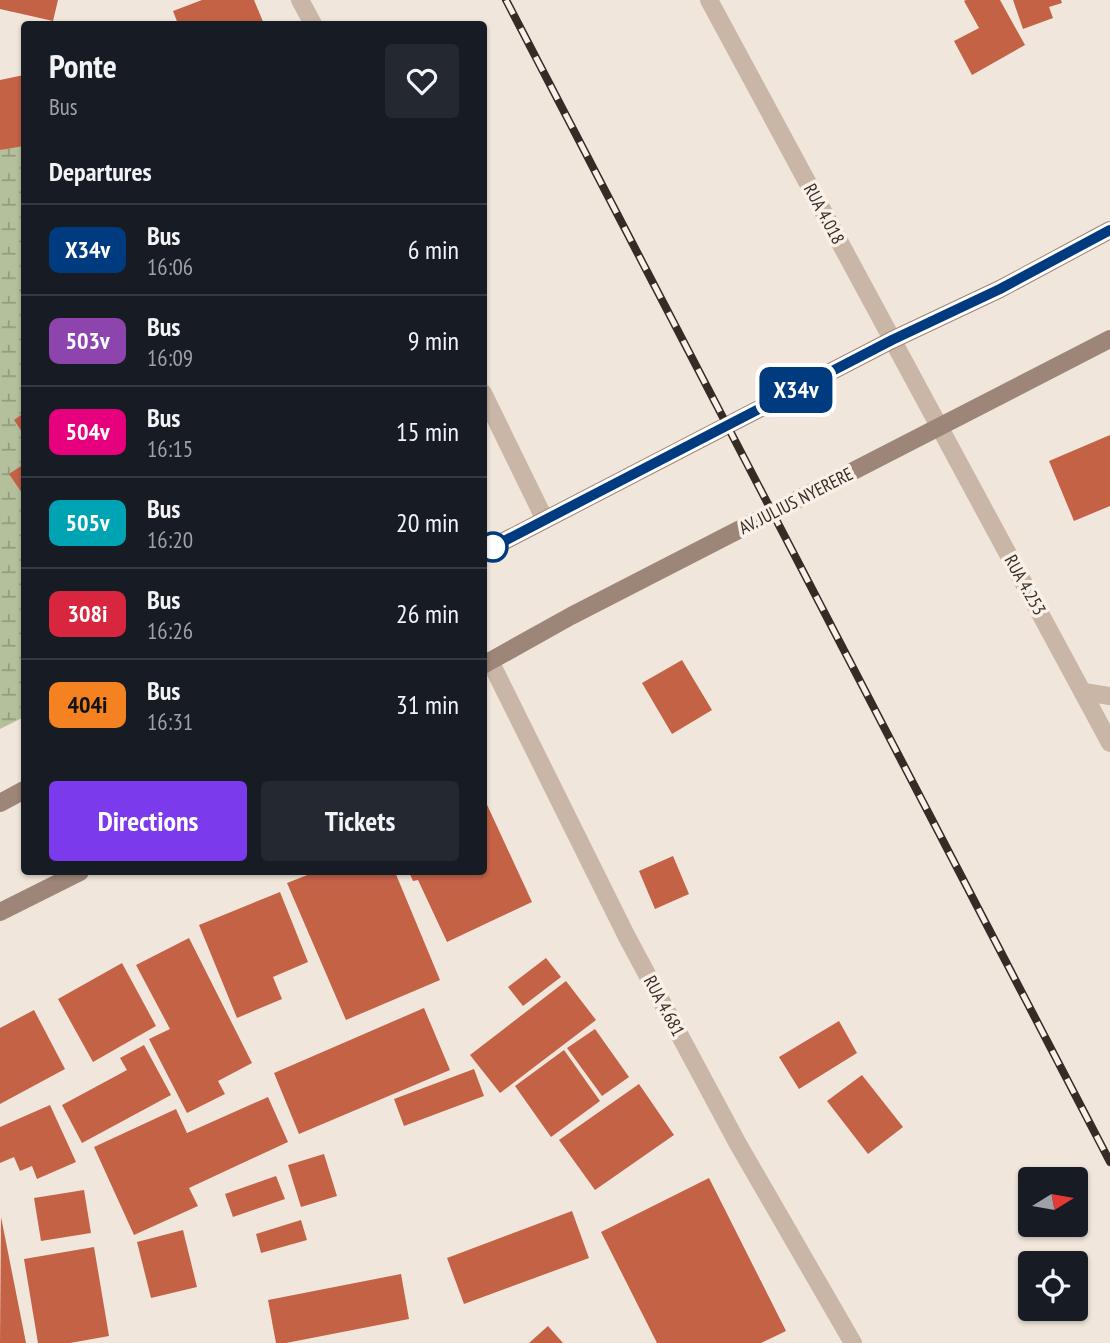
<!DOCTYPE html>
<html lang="en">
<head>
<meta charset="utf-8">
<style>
  body { margin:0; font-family:"PT Sans Narrow",sans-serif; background:#242831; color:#f1f3f6; height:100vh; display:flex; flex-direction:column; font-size:26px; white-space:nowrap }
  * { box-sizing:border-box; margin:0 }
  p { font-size:23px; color:#9ea1a6 }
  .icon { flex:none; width:38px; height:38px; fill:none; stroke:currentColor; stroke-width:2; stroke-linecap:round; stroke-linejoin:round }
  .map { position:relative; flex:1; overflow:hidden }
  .sheet { position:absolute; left:21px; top:21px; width:466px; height:854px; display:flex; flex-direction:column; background:#171b24; border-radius:7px; box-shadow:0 2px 5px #0004 }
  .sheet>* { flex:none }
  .badge { padding:0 14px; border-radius:10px; font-size:24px; line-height:46px }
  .needle { width:46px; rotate:79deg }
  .tools { position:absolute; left:1018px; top:1167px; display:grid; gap:14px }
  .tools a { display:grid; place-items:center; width:70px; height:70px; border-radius:7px; background:#171b24; box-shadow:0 2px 5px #0004; font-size:35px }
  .map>.badge { position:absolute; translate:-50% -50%; box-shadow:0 0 0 4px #fff }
  h2 { padding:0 28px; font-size:26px; line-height:63px }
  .round { display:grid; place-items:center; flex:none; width:74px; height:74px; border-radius:7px; background:#242831 }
  .overview { display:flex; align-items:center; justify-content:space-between; height:119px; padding:0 28px }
  h1 { font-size:33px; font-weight:600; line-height:52px }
  .primary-button { display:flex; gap:14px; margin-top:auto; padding:14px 28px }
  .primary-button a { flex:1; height:80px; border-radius:7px; background:#7c3aed; color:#fff; font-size:28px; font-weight:600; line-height:80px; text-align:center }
  .primary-button a+a { background:#242831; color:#f1f3f6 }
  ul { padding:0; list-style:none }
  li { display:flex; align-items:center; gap:21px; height:91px; padding:0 28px; border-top:2px solid #363941 }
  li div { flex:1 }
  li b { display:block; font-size:26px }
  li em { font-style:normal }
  li .badge { min-width:77px; font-weight:700; text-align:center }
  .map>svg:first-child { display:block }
  .wetland { fill:url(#wetland-marsh) }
  .building { fill:#c46246 }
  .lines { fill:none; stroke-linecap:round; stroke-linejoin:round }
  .street { stroke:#c9b6a7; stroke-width:18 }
  .secondary { stroke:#9d8578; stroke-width:18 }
  .rail-casing { stroke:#362c27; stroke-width:8 }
  .rail { stroke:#f9f0e7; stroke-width:5; stroke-dasharray:16; stroke-linecap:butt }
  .line-casing { stroke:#fff; stroke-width:16 }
  .line { stroke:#003b80; stroke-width:10 }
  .stop-dot { fill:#fff; stroke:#003b80; stroke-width:3.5 }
  .labels { text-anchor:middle; stroke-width:7; stroke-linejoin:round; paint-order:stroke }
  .street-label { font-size:18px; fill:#362c27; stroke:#f9f0e7 }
</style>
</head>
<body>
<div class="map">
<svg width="1110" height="1343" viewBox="0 0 1110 1343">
  <defs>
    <pattern id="wetland-marsh" width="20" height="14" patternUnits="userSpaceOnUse" patternTransform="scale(1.75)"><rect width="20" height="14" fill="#b4c09b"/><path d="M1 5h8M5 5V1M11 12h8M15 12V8" fill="none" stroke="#939c7e"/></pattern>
  </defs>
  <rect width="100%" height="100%" fill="#f1e6db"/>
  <path class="wetland" d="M 0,109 L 24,128 L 24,717 L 0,729 Z"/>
  <g class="building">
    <path d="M 0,0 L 58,0 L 53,21 L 0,9 Z"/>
    <path d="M 202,0 L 254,0 L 264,24 L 178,24 L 173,11 Z"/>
    <path d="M 966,0 L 1000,0 L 1025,45 L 972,75 L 954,41 L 979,28 L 964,1 Z"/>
    <path d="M 1013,0 L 1061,0 L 1062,3 L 1049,7 L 1053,18 L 1023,29 Z"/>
    <path d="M 24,75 L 24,146 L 0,150 L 0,80 Z"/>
    <path d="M 24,413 L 24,435 L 14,420 Z"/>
    <path d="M 1110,435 L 1110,506 L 1074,521 L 1049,461 Z"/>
    <path d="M 24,464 L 24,496 L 9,474 Z"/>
    <path d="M 682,660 L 712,710 L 672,734 L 642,683 Z"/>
    <path d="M 483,796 L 532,902 L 447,942 L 418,880 L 413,881 L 409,872 L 483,872 Z"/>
    <path d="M 673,856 L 689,894 L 655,909 L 639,871 Z"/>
    <path d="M 315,872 L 395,872 L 440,980 L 346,1020 L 287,883 Z"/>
    <path d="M 280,892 L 308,962 L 273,977 L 282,999 L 237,1018 L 199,925 Z"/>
    <path d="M 189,938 L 252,1063 L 218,1081 L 225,1094 L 187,1113 L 149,1039 L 170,1029 L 136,965 Z"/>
    <path d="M 546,958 L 561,977 L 523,1006 L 508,987 Z"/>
    <path d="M 122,963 L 156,1026 L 93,1062 L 58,999 Z"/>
    <path d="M 566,981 L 596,1020 L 500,1093 L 470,1055 Z"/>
    <path d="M 424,1008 L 450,1070 L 299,1134 L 274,1073 Z"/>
    <path d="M 34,1010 L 65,1069 L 0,1104 L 0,1028 Z"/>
    <path d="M 839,1021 L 857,1053 L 799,1089 L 779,1057 Z"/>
    <path d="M 595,1029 L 629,1077 L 602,1096 L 567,1048 Z"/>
    <path d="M 144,1045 L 171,1095 L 82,1143 L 62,1105 L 127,1070 L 120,1058 Z"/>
    <path d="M 564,1050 L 600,1101 L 551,1137 L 515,1086 Z"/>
    <path d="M 474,1069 L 484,1096 L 404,1126 L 394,1099 Z"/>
    <path d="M 862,1075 L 903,1127 L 868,1154 L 827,1101 Z"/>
    <path d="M 639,1084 L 674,1135 L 595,1190 L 559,1140 Z"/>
    <path d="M 268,1097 L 288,1142 L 189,1188 L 198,1206 L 134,1235 L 94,1147 L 176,1109 L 187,1133 Z"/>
    <path d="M 50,1105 L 76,1162 L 37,1179 L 32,1166 L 20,1171 L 14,1157 L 0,1163 L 0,1127 Z"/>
    <path d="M 324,1154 L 337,1196 L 301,1207 L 288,1165 Z"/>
    <path d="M 276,1176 L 285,1199 L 233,1217 L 225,1194 Z"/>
    <path d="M 709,1178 L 786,1331 L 761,1343 L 657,1343 L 601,1232 Z"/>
    <path d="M 84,1190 L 91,1233 L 41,1241 L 34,1198 Z"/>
    <path d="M 572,1211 L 589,1258 L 464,1304 L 447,1258 Z"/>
    <path d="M 1,1217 L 26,1343 L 0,1343 Z"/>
    <path d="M 301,1220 L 307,1240 L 261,1253 L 256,1234 Z"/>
    <path d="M 183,1230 L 197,1287 L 151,1298 L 137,1242 Z"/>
    <path d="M 94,1247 L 109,1336 L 70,1343 L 38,1343 L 24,1259 Z"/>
    <path d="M 401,1274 L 409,1319 L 286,1343 L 276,1343 L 268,1300 Z"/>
    <path d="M 548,1326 L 563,1343 L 529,1343 Z"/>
  </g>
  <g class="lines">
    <g class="street">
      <path d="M 300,0 L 313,24"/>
      <path d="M 709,0 L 1110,743"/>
      <path d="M 483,393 L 545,520"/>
      <path d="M 490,661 L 627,937 L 738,1144 L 853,1343"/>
      <path d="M 1084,692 L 1110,696"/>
    </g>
    <g class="secondary">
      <path d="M 483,552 L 892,340 L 1000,289 L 1110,230"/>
      <path d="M 483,665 L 571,616 L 1110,339"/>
      <path d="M 0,803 L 24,790"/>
      <path d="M 0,912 L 80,872"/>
    </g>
    <defs>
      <path id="rail" d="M 506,0 L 1110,1162"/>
    </defs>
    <use href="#rail" class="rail-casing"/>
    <use href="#rail" class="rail"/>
  </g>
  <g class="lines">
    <defs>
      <path id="line" d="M 483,552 L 892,340 L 1000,289 L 1110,230"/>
    </defs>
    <use href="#line" class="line-casing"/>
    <use href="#line" class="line"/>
  </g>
  <circle class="stop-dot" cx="493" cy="547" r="14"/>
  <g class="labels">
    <g class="street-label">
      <text transform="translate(824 214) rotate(62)" y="6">RUA 4.018</text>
      <text transform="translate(796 501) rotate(-27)" y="6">AV. JULIUS NYERERE</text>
      <text transform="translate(1025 585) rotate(61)" y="6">RUA 4.253</text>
      <text transform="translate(664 1006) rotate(62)" y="6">RUA 4.681</text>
    </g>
  </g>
</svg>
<div class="tools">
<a><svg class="needle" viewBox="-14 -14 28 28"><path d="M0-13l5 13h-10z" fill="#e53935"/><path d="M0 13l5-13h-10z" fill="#9ea1a6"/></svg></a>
<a><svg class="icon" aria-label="locate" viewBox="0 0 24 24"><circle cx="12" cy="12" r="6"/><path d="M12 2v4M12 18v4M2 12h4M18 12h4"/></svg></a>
</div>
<b class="badge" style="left:796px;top:390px;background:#003b80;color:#fff">X34v</b>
<section class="sheet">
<div class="overview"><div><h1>Ponte</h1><p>Bus</p></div><a class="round"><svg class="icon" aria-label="heart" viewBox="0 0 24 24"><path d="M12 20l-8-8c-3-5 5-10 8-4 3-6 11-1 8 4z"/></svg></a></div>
<h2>Departures</h2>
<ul>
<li><span class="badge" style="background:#003b80;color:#fff">X34v</span><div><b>Bus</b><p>16:06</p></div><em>6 min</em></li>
<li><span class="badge" style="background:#8e44ad;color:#fff">503v</span><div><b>Bus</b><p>16:09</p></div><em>9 min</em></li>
<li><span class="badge" style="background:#e6007e;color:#fff">504v</span><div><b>Bus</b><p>16:15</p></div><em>15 min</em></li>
<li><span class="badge" style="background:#00a3b4;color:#fff">505v</span><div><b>Bus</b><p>16:20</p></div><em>20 min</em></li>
<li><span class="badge" style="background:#d7263d;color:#fff">308i</span><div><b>Bus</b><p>16:26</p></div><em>26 min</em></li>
<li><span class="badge" style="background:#f58220;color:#111">404i</span><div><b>Bus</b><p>16:31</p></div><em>31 min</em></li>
</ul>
<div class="primary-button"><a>Directions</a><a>Tickets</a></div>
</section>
</div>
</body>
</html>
